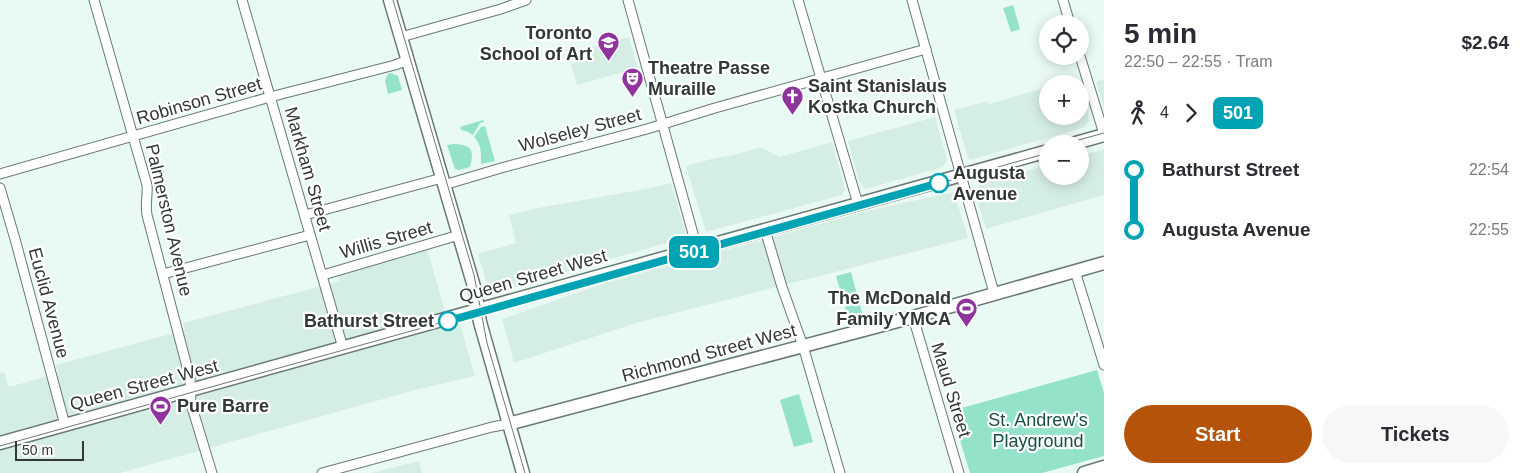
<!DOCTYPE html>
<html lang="en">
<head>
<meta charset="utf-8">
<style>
  body { margin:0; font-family:Arial,sans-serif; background:#f7f7f7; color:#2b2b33; height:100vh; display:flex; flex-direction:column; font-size:19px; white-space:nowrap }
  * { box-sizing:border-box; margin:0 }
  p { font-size:16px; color:#7c7c81 }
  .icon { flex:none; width:28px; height:28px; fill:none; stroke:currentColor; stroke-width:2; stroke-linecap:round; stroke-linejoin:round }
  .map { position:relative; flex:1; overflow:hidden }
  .details { display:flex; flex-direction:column; background:#fff; width:425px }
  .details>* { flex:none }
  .badge { padding:0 10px; border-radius:8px; font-size:18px; line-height:32px }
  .tools { position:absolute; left:1039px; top:15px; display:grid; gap:10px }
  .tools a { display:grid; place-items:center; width:50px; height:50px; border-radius:50%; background:#fff; box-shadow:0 2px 12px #0003; font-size:25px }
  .scale { position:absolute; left:15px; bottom:12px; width:69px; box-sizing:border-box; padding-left:5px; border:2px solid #313835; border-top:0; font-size:14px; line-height:18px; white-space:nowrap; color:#313835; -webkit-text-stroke:4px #fff; paint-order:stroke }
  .map>.badge { position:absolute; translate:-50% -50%; box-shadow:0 0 0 2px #fff }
  .legs { display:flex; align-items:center; gap:8px; height:55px; padding:0 20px; font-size:16px }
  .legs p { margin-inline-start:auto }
  .head { display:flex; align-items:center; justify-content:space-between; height:85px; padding:0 20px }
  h1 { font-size:28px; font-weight:700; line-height:38px }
  .button { display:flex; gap:10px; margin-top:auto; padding:10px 20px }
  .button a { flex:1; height:58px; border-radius:30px; background:#b45309; color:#fff; font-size:20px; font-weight:700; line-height:58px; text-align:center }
  .button a+a { background:#f7f7f7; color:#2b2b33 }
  ul { padding:0 20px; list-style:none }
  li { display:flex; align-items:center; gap:18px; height:60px; font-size:19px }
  li i { display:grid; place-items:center; width:8px; height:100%; margin:0 6px; background:currentColor }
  li i::after { content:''; width:12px; height:12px; margin:-6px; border:4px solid; border-radius:50%; background:#fff }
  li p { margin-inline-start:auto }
  li:first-child i { background:linear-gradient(#0000 50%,currentColor 0) }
  li:last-child i { background:linear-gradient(currentColor 50%,#0000 0) }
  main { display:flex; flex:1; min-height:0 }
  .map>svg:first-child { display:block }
  .built { fill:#d5eee5 }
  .green { fill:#94e2ca }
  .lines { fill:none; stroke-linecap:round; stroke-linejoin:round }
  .street-casing { stroke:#697872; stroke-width:11 }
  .secondary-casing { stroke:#697872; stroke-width:15 }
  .street { stroke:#fff; stroke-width:9 }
  .secondary { stroke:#fff; stroke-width:12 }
  .tram { stroke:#6d7773; stroke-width:1 }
  .line-1-casing { stroke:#fff; stroke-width:11 }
  .line-1 { stroke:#00a3b4; stroke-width:8 }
  .stop-1-dot { fill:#fff; stroke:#00a3b4; stroke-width:2.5 }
  .labels { text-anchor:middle; stroke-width:4.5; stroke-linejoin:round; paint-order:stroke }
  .poi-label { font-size:18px; font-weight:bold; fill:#313835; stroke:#fff; text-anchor:start }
  .street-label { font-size:18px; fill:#313835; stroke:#fff }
  .stop-label { font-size:18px; font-weight:bold; fill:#313835; stroke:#fff; text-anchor:start }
  .park-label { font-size:18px; fill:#175041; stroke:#fff }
</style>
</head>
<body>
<main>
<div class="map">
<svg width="1104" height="473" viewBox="0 0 1104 473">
  <rect width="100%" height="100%" fill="#e9faf4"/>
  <g class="built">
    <path d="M 629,37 L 638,68 L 577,85 L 571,64 L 589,59 L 586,49 Z"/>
    <path d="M 1104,79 L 1104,109 L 1096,82 Z"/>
    <path d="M 1080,86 L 1088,113 L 1089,121 L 1085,127 L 970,160 L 968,158 L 954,110 L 988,101 L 989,104 L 1047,87 L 1048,116 L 1080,116 Z"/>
    <path d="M 935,117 L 947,160 L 943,167 L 866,189 L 864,188 L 859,181 L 848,141 Z"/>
    <path d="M 832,142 L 845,189 L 842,195 L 706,232 L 686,166 L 715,158 L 734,155 L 761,147 L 779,157 Z"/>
    <path d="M 1104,149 L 1104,195 L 986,229 L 976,196 L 979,186 L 981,184 L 1047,165 L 1048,176 L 1080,176 L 1080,156 Z"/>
    <path d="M 671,183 L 687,237 L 493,293 L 489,291 L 478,254 L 516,243 L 509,215 L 538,208 L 645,189 Z"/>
    <path d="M 954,192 L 968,238 L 636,323 L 514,363 L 502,319 L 599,285 L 867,211 Z"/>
    <path d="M 427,249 L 450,328 L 460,325 L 475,376 L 419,389 L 120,473 L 0,473 L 0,373 L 4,372 L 9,387 L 58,373 L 56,365 L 185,330 L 183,323 L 340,281 L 338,274 Z"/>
    <path d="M 419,461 L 422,473 L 371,473 Z"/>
  </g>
  <g class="green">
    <path d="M 1013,5 L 1020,29 L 1011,32 L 1003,8 Z"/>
    <path d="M 391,73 L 398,76 L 402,90 L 388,94 L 385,81 L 388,74 Z"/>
    <path d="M 483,120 L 484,122 L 480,123 L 473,135 L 466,131 L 461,130 L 460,127 Z"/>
    <path d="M 485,126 L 495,161 L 481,164 C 481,153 482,146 474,137 L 481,127 Z"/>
    <path d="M 454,144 C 473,145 474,151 470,167 L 459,170 L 455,169 L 447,145 Z"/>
    <path d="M 851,272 L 863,316 L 849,320 L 836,276 Z"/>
    <path d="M 1097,370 L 1104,393 L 1104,456 L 1042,473 L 970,473 L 951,411 Z"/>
    <path d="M 799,394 L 813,442 L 794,447 L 780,400 Z"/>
  </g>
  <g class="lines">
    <defs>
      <g id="street">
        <path d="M 94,0 L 147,185 C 148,196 145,202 147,215 L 190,378 L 191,404 L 212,473"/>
        <path d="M 242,0 L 343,348"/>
        <path d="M 628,0 L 697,248"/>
        <path d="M 798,0 L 858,204"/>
        <path d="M 912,0 L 994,293"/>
        <path d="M 1063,0 L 1070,24"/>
        <path d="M 401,37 L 501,9 L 526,0"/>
        <path d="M 1080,56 L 1104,134"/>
        <path d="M 0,174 L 270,97 L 395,65 L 408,60"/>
        <path d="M 444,185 L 501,168 L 647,129 L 715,108 L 926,49"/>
        <path d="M 0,188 L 15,239 L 65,425"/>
        <path d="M 305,215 L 442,178"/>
        <path d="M 765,230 L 782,287 L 803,346 L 840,473"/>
        <path d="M 1075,271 L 1104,365"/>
        <path d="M 163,274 L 310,235"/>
        <path d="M 323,275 L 459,235"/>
        <path d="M 913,317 L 959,473"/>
        <path d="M 322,473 L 492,427 L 508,424"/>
      </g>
      <g id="secondary">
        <path d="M 390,0 L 475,290 L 480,322 L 523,473"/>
        <path d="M 1072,144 L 1104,135"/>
        <path d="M 508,424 L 913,317 L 1104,263"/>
        <path d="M 0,443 L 1048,151"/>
        <path d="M 1084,473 L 1104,467"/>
      </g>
    </defs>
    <use href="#street" class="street-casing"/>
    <use href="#secondary" class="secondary-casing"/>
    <use href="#street" class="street"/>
    <use href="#secondary" class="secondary"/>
    <g class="tram">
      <path d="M 393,0 L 474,275 L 487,343 L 525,473"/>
      <path d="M 1064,144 L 1104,133"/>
      <path d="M 0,446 L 1048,153"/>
    </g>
  </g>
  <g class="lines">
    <defs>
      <path id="line-1" d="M 448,321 L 939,183"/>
    </defs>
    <use href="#line-1" class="line-1-casing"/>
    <use href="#line-1" class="line-1"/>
  </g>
  <defs>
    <symbol id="university-pin" viewBox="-11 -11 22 30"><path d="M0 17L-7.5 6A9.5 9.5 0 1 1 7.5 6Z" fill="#8f339d" stroke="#fff"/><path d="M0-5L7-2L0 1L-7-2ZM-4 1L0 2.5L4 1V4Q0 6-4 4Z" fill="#fff"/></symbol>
    <symbol id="theatre-pin" viewBox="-11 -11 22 30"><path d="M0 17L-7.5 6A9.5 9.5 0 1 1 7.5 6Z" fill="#8f339d" stroke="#fff"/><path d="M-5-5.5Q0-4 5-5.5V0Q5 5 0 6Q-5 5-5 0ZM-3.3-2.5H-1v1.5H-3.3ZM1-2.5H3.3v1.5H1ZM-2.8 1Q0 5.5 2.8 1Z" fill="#fff"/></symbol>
    <symbol id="church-pin" viewBox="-11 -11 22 30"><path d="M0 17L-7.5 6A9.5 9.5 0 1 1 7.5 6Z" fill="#8f339d" stroke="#fff"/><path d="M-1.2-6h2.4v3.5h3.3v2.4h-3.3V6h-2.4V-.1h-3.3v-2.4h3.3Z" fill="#fff"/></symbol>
    <symbol id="stadium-pin" viewBox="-11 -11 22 30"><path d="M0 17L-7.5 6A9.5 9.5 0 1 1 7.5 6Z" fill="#8f339d" stroke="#fff"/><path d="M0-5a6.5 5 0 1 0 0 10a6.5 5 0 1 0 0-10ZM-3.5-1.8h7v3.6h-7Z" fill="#fff"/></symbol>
  </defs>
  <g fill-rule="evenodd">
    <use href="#university-pin" x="596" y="30" width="25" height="34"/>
    <use href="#theatre-pin" x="620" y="66" width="25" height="34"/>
    <use href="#church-pin" x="780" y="84" width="25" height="34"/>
    <use href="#stadium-pin" x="954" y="296" width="25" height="34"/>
    <use href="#stadium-pin" x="148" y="394" width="25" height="34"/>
  </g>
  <g class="stop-1-dot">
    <circle cx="939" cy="183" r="9"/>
    <circle cx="448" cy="321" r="9"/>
  </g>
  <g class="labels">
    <g class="poi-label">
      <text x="592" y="39" text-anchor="end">Toronto<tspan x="592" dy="21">School of Art</tspan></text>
      <text x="648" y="74">Theatre Passe<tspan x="648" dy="21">Muraille</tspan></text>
      <text x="808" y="92">Saint Stanislaus<tspan x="808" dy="21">Kostka Church</tspan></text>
      <text x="951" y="304" text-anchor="end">The McDonald<tspan x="951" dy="21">Family YMCA</tspan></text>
      <text x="177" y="412">Pure Barre</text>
    </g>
    <g class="street-label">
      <text transform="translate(199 101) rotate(-16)" y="6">Robinson Street</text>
      <text transform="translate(580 130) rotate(-15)" y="6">Wolseley Street</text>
      <text transform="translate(308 169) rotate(74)" y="6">Markham Street</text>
      <text transform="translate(169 220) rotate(77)" y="6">Palmerston Avenue</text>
      <text transform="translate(386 240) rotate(-16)" y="6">Willis Street</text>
      <text transform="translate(533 276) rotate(-16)" y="6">Queen Street West</text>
      <text transform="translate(49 303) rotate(75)" y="6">Euclid Avenue</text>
      <text transform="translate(709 353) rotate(-15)" y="6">Richmond Street West</text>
      <text transform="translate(144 385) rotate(-15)" y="6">Queen Street West</text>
      <text transform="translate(951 390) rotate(73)" y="6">Maud Street</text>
    </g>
    <g class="stop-label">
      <text x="953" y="179">Augusta<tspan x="953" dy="21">Avenue</tspan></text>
      <text x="434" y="327" text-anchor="end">Bathurst Street</text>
    </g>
    <g class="park-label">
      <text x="1038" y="426">St. Andrew's<tspan x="1038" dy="21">Playground</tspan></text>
    </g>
  </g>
</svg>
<div class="tools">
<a><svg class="icon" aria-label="locate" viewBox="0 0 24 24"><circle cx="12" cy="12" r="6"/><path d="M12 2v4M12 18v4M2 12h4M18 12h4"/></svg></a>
<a>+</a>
<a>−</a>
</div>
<div class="scale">50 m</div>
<b class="badge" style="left:694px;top:252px;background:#00a3b4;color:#fff">501</b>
</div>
<section class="details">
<div class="head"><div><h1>5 min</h1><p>22:50 – 22:55 · Tram</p></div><b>$2.64</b></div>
<div class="legs"><svg class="icon" aria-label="walk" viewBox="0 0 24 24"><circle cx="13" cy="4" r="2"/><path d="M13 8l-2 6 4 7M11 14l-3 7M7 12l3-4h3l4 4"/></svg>4<svg class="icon" aria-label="forward" viewBox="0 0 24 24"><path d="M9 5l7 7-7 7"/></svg><b class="badge" style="background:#00a3b4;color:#fff">501</b></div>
<ul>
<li><i style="color:#00a3b4"></i><b>Bathurst Street</b><p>22:54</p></li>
<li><i style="color:#00a3b4"></i><b>Augusta Avenue</b><p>22:55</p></li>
</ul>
<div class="button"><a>Start</a><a>Tickets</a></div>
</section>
</main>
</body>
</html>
